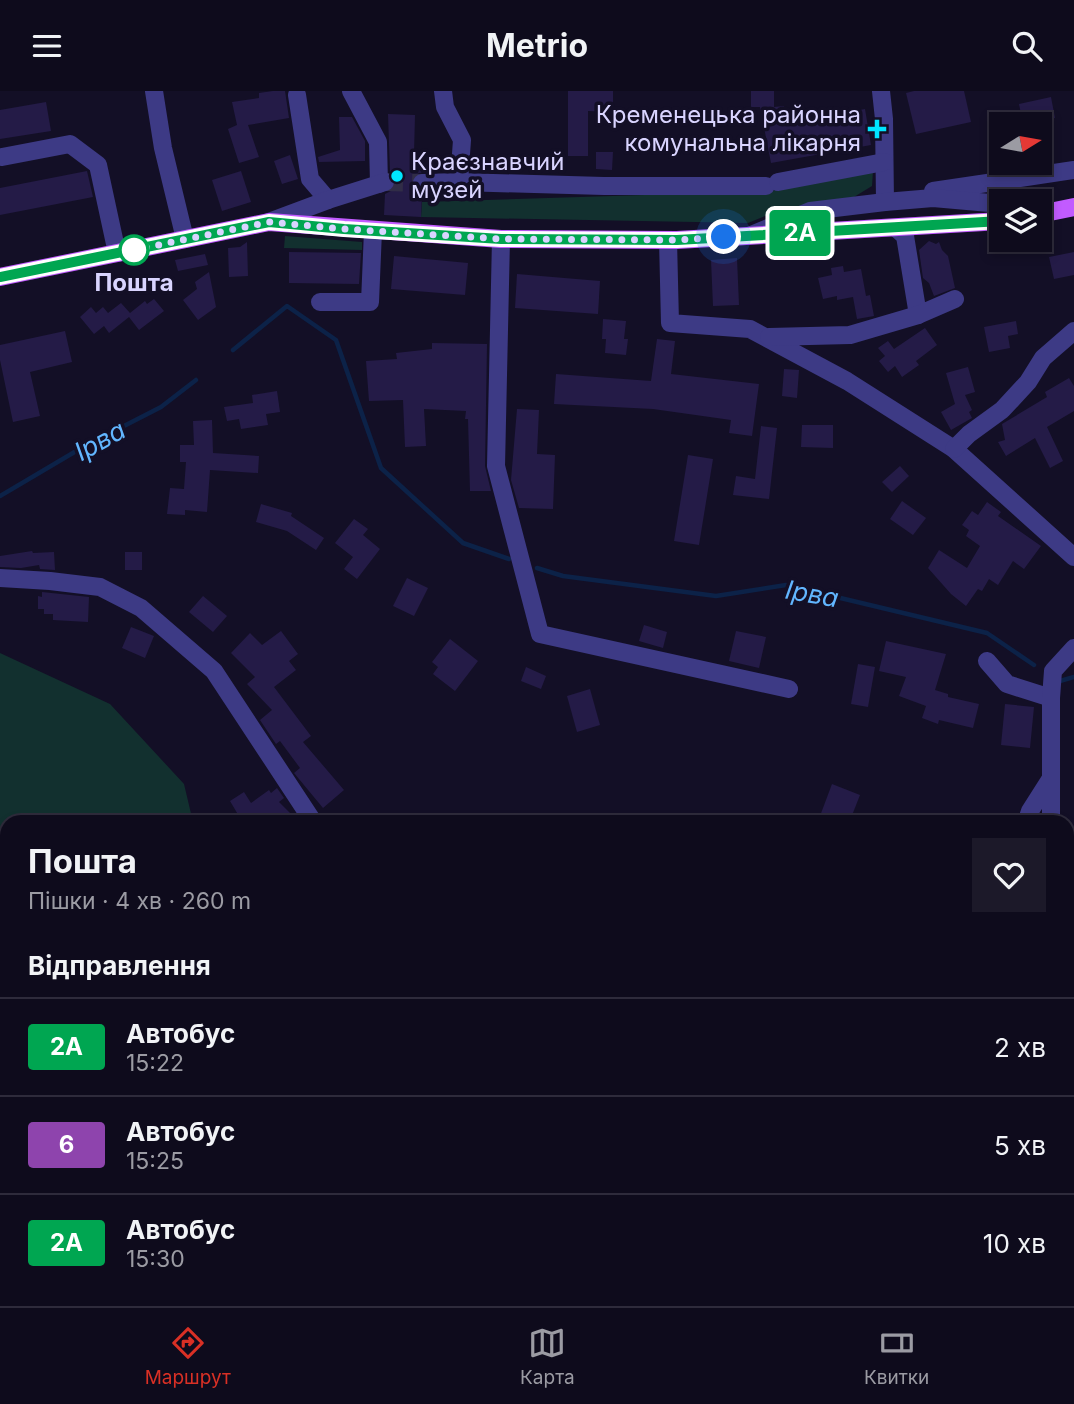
<!DOCTYPE html>
<html lang="uk">
<head>
<meta charset="utf-8">
<style>
  body { margin:0; font-family:Inter,sans-serif; background:#1c1929; color:#f1f3f6; height:100vh; display:flex; flex-direction:column; font-size:26px; white-space:nowrap }
  * { box-sizing:border-box; margin:0 }
  p { font-size:23px; color:#9b9ba3 }
  .icon { flex:none; width:38px; height:38px; fill:none; stroke:currentColor; stroke-width:2; stroke-linecap:round; stroke-linejoin:round }
  .map { position:relative; flex:1; overflow:hidden }
  .drawer { position:absolute; left:0px; top:724px; width:1074px; height:492px; display:flex; flex-direction:column; background:#0e0b1c; border-radius:21px 21px 0 0; box-shadow:0 4px 10px #0003,0 0 0 2px #2e2b3b }
  .drawer>* { flex:none }
  .badge { padding:0 14px; border-radius:5px; font-size:24px; line-height:46px }
  .needle { width:46px; rotate:79deg }
  .controls { position:absolute; left:989px; top:21px; display:grid; gap:14px }
  .controls a { display:grid; place-items:center; width:63px; height:63px; border-radius:0px; background:#0e0b1c; box-shadow:0 4px 10px #0003,0 0 0 2px #2e2b3b; font-size:35px }
  .you { position:absolute; width:35px; height:35px; margin:-18px; border:5px solid #fff; border-radius:50%; background:#1a73e8; box-shadow:0 0 0 10px #1a73e833 }
  .map>.badge { position:absolute; translate:-50% -50%; box-shadow:0 0 0 4px #fff }
  h2 { padding:0 28px; font-size:26px; line-height:63px }
  .round { display:grid; place-items:center; flex:none; width:74px; height:74px; border-radius:0px; background:#1c1929 }
  .headline { display:flex; align-items:center; justify-content:space-between; height:119px; padding:0 28px }
  h1 { font-size:33px; font-weight:700; line-height:52px }
  ul { padding:0; list-style:none }
  li { display:flex; align-items:center; gap:21px; height:98px; padding:0 28px; border-top:2px solid #2e2b3b }
  li div { flex:1 }
  li b { display:block; font-size:26px }
  li em { font-style:normal }
  li .badge { min-width:77px; font-weight:700; text-align:center }
  header { display:flex; justify-content:space-between; align-items:center; height:91px; padding:0 28px; background:#0e0b1c; font-size:32px; font-weight:700 }
  .menu { display:flex; justify-content:space-around; align-items:center; height:98px; border-top:2px solid #2e2b3b; background:#0e0b1c; font-size:19px; color:#9b9ba3 }
  .menu a { display:grid; justify-items:center; gap:4px }
  .menu .on { color:#d93025 }
  .map>svg:first-child { display:block }
  .green { fill:#12302f }
  .lines { fill:none; stroke-linecap:round; stroke-linejoin:round }
  .stream { stroke:#0c2248; stroke-width:4.5 }
  .building { fill:#241b47 }
  .minor-tunnel { stroke:#312d47; stroke-width:18; stroke-dasharray:18 9; stroke-linecap:butt }
  .minor { stroke:#3d3a85; stroke-width:18 }
  .major { stroke:#c25bff; stroke-width:18 }
  .line-casing { stroke:#fff; stroke-width:16 }
  .line { stroke:#00a651; stroke-width:10 }
  .walk { stroke:#d9d4ff; stroke-width:7; stroke-dasharray:0 12.6 }
  .poi-dot { fill:#00e5ff; stroke:#130f26; stroke-width:2.5 }
  .stop-dot { fill:#fff; stroke:#00a651; stroke-width:3.5 }
  .labels { text-anchor:middle; stroke-width:7; stroke-linejoin:round; paint-order:stroke }
  .poi-label { font-size:24px; fill:#d9d4ff; stroke:#130f26; text-anchor:end }
  .stop-label { font-size:24px; font-weight:bold; fill:#d9d4ff; stroke:#130f26 }
  .water-label { font-size:26px; font-style:italic; fill:#62b6ff; stroke:#130f26 }
</style>
</head>
<body>
<header><svg class="icon" aria-label="menu" viewBox="0 0 24 24"><path d="M4 6h16M4 12h16M4 18h16"/></svg>Metrio<svg class="icon" aria-label="search" viewBox="0 0 24 24"><circle cx="10" cy="10" r="6"/><path d="M15 15l6 6"/></svg></header>
<div class="map">
<svg width="1074" height="1215" viewBox="0 0 1074 1215">
  <rect width="100%" height="100%" fill="#130f26"/>
  <g class="green">
    <path d="M 873,80 L 872,95 L 854,106 L 775,121 L 748,132 L 421,126 L 422,111 L 771,100 Z"/>
    <path d="M 285,145 L 362,151 L 362,159 L 284,157 Z"/>
    <path d="M 0,562 L 110,613 L 184,693 L 193,731 L 7,732 L 7,1209 L 27,1209 L 24,1215 L 0,1215 Z"/>
    <path d="M 424,1209 L 511,1209 L 509,1215 L 420,1215 Z"/>
  </g>
  <g class="lines">
    <g class="stream">
      <path d="M 233,259 L 287,215 L 336,249 L 381,377 L 463,452 L 509,468"/>
      <path d="M 0,405 L 83,356 L 161,316 L 196,289"/>
      <path d="M 537,477 L 563,485 L 716,505 L 786,494 L 987,542 L 1034,574"/>
      <path d="M 1060,590 L 1074,586"/>
    </g>
  </g>
  <g class="building">
    <path d="M 273,0 L 285,0 L 289,27 L 248,34 L 259,66 L 239,72 L 228,38 L 237,34 L 232,11 L 259,7 L 259,2 Z"/>
    <path d="M 568,0 L 613,0 L 613,21 L 588,20 L 588,65 L 568,65 Z"/>
    <path d="M 751,0 L 774,0 L 774,16 L 784,15 L 787,33 L 865,18 L 871,54 L 771,72 L 760,16 L 751,16 Z"/>
    <path d="M 914,0 L 964,0 L 971,31 L 916,43 L 906,2 Z"/>
    <path d="M 1051,6 L 1055,27 L 1023,33 L 1019,13 Z"/>
    <path d="M 46,11 L 51,40 L 0,48 L 0,19 Z"/>
    <path d="M 388,23 L 415,24 L 414,63 L 423,63 L 423,81 L 416,83 L 411,93 L 416,102 L 422,103 L 421,126 L 384,124 L 385,103 L 393,99 L 396,93 L 396,87 L 390,81 Z"/>
    <path d="M 339,26 L 352,26 L 365,50 L 365,70 L 319,71 L 318,66 L 340,59 Z"/>
    <path d="M 596,61 L 613,61 L 612,79 L 596,78 Z"/>
    <path d="M 290,64 L 298,88 L 282,93 L 274,70 Z"/>
    <path d="M 87,80 L 93,106 L 0,124 L 0,97 Z"/>
    <path d="M 241,80 L 251,111 L 222,120 L 212,89 Z"/>
    <path d="M 929,150 L 936,153 L 939,151 L 942,159 L 948,165 L 955,197 L 934,205 L 929,192 L 923,187 L 919,159 Z"/>
    <path d="M 247,151 L 248,185 L 229,186 L 228,157 L 240,156 Z"/>
    <path d="M 289,161 L 361,162 L 359,193 L 289,192 Z"/>
    <path d="M 1074,161 L 1074,184 L 1054,188 L 1049,166 Z"/>
    <path d="M 205,163 L 208,174 L 178,180 L 175,169 Z"/>
    <path d="M 394,165 L 468,172 L 465,204 L 391,198 Z"/>
    <path d="M 737,167 L 739,214 L 713,215 L 711,169 Z"/>
    <path d="M 843,175 L 844,181 L 861,178 L 866,205 L 870,204 L 874,225 L 857,228 L 853,206 L 837,209 L 837,205 L 823,208 L 818,187 L 832,184 L 831,177 Z"/>
    <path d="M 209,181 L 216,216 L 198,229 L 183,209 L 197,198 L 195,191 Z"/>
    <path d="M 517,183 L 600,190 L 598,223 L 515,217 Z"/>
    <path d="M 154,208 L 164,220 L 139,239 L 129,226 L 109,242 L 104,235 L 94,243 L 80,226 L 91,216 L 96,222 L 103,216 L 108,222 L 121,212 L 130,222 L 145,210 L 147,213 Z"/>
    <path d="M 603,228 L 626,230 L 624,248 L 628,248 L 626,264 L 605,262 L 606,248 L 602,248 Z"/>
    <path d="M 1016,230 L 1018,243 L 1008,245 L 1010,257 L 989,261 L 984,236 Z"/>
    <path d="M 925,237 L 937,254 L 916,270 L 919,274 L 902,286 L 895,275 L 888,281 L 879,270 L 885,265 L 878,257 L 888,250 L 894,258 Z"/>
    <path d="M 65,240 L 72,271 L 30,281 L 40,325 L 13,331 L 0,269 L 0,254 Z"/>
    <path d="M 657,248 L 675,250 L 671,283 L 759,293 L 752,345 L 729,342 L 731,329 L 653,318 L 554,313 L 556,283 L 651,290 Z"/>
    <path d="M 432,252 L 487,253 L 485,375 L 491,400 L 470,400 L 468,328 L 465,328 L 466,320 L 424,318 L 426,355 L 405,356 L 403,309 L 369,310 L 366,270 L 397,268 L 396,262 L 432,258 Z"/>
    <path d="M 968,276 L 975,301 L 965,304 L 972,319 L 969,321 L 972,327 L 951,339 L 941,321 L 955,313 L 946,282 Z"/>
    <path d="M 784,278 L 799,279 L 797,307 L 782,305 Z"/>
    <path d="M 1069,287 L 1074,295 L 1074,320 L 1047,336 L 1063,370 L 1050,377 L 1035,347 L 1006,365 L 998,351 L 1005,349 L 1002,333 L 1047,306 L 1045,301 Z"/>
    <path d="M 277,300 L 280,321 L 266,323 L 268,334 L 241,338 L 239,328 L 227,330 L 224,316 L 253,312 L 252,304 Z"/>
    <path d="M 517,318 L 539,319 L 537,363 L 555,364 L 553,418 L 519,417 L 511,389 Z"/>
    <path d="M 212,329 L 213,362 L 259,365 L 258,382 L 210,379 L 207,421 L 185,419 L 185,424 L 167,423 L 170,397 L 184,398 L 186,371 L 180,371 L 180,354 L 194,354 L 193,330 Z"/>
    <path d="M 802,334 L 833,334 L 833,357 L 801,356 Z"/>
    <path d="M 761,335 L 777,337 L 769,408 L 733,404 L 736,385 L 755,388 Z"/>
    <path d="M 688,364 L 713,368 L 699,454 L 674,450 Z"/>
    <path d="M 900,375 L 909,385 L 892,401 L 882,391 Z"/>
    <path d="M 902,410 L 926,427 L 913,444 L 890,428 Z"/>
    <path d="M 987,411 L 1001,421 L 998,425 L 1041,455 L 1024,478 L 1013,470 L 998,494 L 989,488 L 982,500 L 978,498 L 966,515 L 951,503 L 928,477 L 939,459 L 967,477 L 980,455 L 966,445 L 969,439 L 962,434 L 972,420 L 978,424 Z"/>
    <path d="M 261,413 L 292,422 L 291,425 L 324,447 L 316,459 L 287,440 L 256,431 Z"/>
    <path d="M 354,428 L 368,438 L 363,444 L 380,458 L 357,488 L 344,478 L 353,466 L 335,452 Z"/>
    <path d="M 32,460 L 33,462 L 54,461 L 55,479 L 40,478 L 39,474 L 21,477 L 0,476 L 0,465 Z"/>
    <rect x="125" y="461" width="17" height="18"/>
    <path d="M 407,487 L 428,497 L 414,525 L 393,515 Z"/>
    <path d="M 42,501 L 89,506 L 88,531 L 53,529 L 53,523 L 44,523 L 44,518 L 38,518 L 38,505 L 42,506 Z"/>
    <path d="M 203,505 L 227,525 L 213,541 L 189,521 Z"/>
    <path d="M 644,534 L 667,541 L 663,557 L 639,550 Z"/>
    <path d="M 131,536 L 154,545 L 145,567 L 122,557 Z"/>
    <path d="M 281,540 L 298,563 L 289,570 L 296,579 L 274,596 L 311,645 L 303,651 L 344,699 L 323,717 L 294,682 L 300,677 L 280,650 L 276,653 L 260,629 L 272,619 L 247,593 L 255,586 L 231,562 L 250,542 L 262,554 Z"/>
    <path d="M 736,540 L 766,546 L 759,577 L 729,570 Z"/>
    <path d="M 450,548 L 478,570 L 455,600 L 433,583 L 438,576 L 432,571 Z"/>
    <path d="M 886,550 L 946,563 L 935,599 L 948,603 L 948,606 L 979,613 L 973,637 L 939,629 L 938,633 L 922,627 L 926,615 L 899,605 L 906,586 L 879,580 Z"/>
    <path d="M 858,573 L 875,576 L 868,616 L 851,613 Z"/>
    <path d="M 526,576 L 546,585 L 541,598 L 521,590 Z"/>
    <path d="M 590,598 L 600,634 L 577,641 L 567,605 Z"/>
    <path d="M 1005,613 L 1034,616 L 1030,657 L 1001,654 Z"/>
    <path d="M 832,693 L 860,704 L 849,732 L 838,732 L 820,725 Z"/>
    <path d="M 277,697 L 284,707 L 279,711 L 300,732 L 243,732 L 230,710 L 244,701 L 251,712 L 269,699 L 271,702 Z"/>
  </g>
  <g class="lines">
    <path class="minor-tunnel" d="M 385,91 L 422,92"/>
    <g class="minor">
      <path d="M 154,0 L 163,57 L 185,148"/>
      <path d="M 351,0 L 378,51 L 379,93"/>
      <path d="M 881,0 L 884,28 L 885,111"/>
      <path d="M 297,4 L 310,88 L 328,109"/>
      <path d="M 2,66 L 70,53 L 98,74 L 117,162"/>
      <path d="M 459,91 L 604,95 L 766,95"/>
      <path d="M 778,91 L 884,71"/>
      <path d="M 422,92 L 459,91 L 462,49 L 445,16 L 443,0"/>
      <path d="M 933,100 L 1074,79"/>
      <path d="M 269,131 L 328,109 L 385,91"/>
      <path d="M 896,137 L 905,145 L 918,224"/>
      <path d="M 751,144 L 810,120 L 885,111 L 933,107 L 1001,113"/>
      <path d="M 501,148 L 496,375 L 540,543 L 789,598"/>
      <path d="M 668,149 L 670,232 L 750,238 L 847,290 L 954,358 L 1074,466"/>
      <path d="M 320,211 L 370,211 L 373,140"/>
      <path d="M 769,246 L 850,244 L 918,224 L 955,208"/>
      <path d="M 954,358 L 969,343 L 1002,319 L 1028,291 L 1043,267 L 1074,240"/>
      <path d="M 0,487 L 50,490 L 100,496 L 141,517 L 214,580 L 314,732"/>
      <path d="M 987,570 L 1007,593 L 1051,607"/>
      <path d="M 1026,732 L 1030,720 L 1051,687"/>
      <path d="M 1051,732 L 1051,607 L 1053,580 L 1074,557"/>
      <path d="M 211,1215 L 214,1209"/>
      <path d="M 742,1215 L 747,1209"/>
    </g>
    <g class="major">
      <path d="M 1040,123 L 1074,116"/>
      <path d="M 0,186 L 269,131 L 501,148 L 677,149 L 1001,130"/>
    </g>
  </g>
  <g class="lines">
    <defs>
      <path id="line" d="M 0,186 L 269,131 L 344,138 L 501,148 L 677,149 L 1001,130"/>
    </defs>
    <use href="#line" class="line-casing"/>
    <use href="#line" class="line"/>
    <path class="walk" d="M 134,159 L 269,131 L 344,138 L 501,148 L 677,149 L 724,146"/>
  </g>
  <g class="poi-dot">
    <path d="M873.5 27.5h7v7h7v7h-7v7h-7v-7h-7v-7h7z"/>
    <circle cx="397" cy="85" r="7"/>
  </g>
  <circle class="stop-dot" cx="134" cy="159" r="14"/>
  <g class="labels">
    <g class="poi-label">
      <text x="861" y="32">Кременецька районна<tspan x="861" dy="28">комунальна лікарня</tspan></text>
      <text x="411" y="79" text-anchor="start">Краєзнавчий<tspan x="411" dy="28">музей</tspan></text>
    </g>
    <g class="stop-label">
      <text x="134" y="200">Пошта</text>
    </g>
    <g class="water-label">
      <text transform="translate(100 350) rotate(-29)" y="9">Ірва</text>
      <text transform="translate(812 503) rotate(10)" y="9">Ірва</text>
    </g>
  </g>
</svg>
<div class="controls">
<a><svg class="needle" viewBox="-14 -14 28 28"><path d="M0-13l5 13h-10z" fill="#e53935"/><path d="M0 13l5-13h-10z" fill="#9b9ba3"/></svg></a>
<a><svg class="icon" aria-label="layers" viewBox="0 0 24 24"><path d="M12 4l9 5-9 5-9-5zM3 14l9 5 9-5"/></svg></a>
</div>
<div class="you" style="left:724px;top:146px"></div>
<b class="badge" style="left:800px;top:142px;background:#00a651;color:#fff">2A</b>
<section class="drawer">
<div class="headline"><div><h1>Пошта</h1><p>Пішки · 4 хв · 260 m</p></div><a class="round"><svg class="icon" aria-label="heart" viewBox="0 0 24 24"><path d="M12 20l-8-8c-3-5 5-10 8-4 3-6 11-1 8 4z"/></svg></a></div>
<h2>Відправлення</h2>
<ul>
<li><span class="badge" style="background:#00a651;color:#fff">2A</span><div><b>Автобус</b><p>15:22</p></div><em>2 хв</em></li>
<li><span class="badge" style="background:#8e44ad;color:#fff">6</span><div><b>Автобус</b><p>15:25</p></div><em>5 хв</em></li>
<li><span class="badge" style="background:#00a651;color:#fff">2A</span><div><b>Автобус</b><p>15:30</p></div><em>10 хв</em></li>
</ul>
</section>
</div>
<nav class="menu">
<a class="on"><svg class="icon" aria-label="directions" viewBox="0 0 24 24"><path d="M12 3l9 9-9 9-9-9zM9 14v-3h6M13 9l2 2-2 2"/></svg>Маршрут</a>
<a><svg class="icon" aria-label="map" viewBox="0 0 24 24"><path d="M3 6l6-2 6 2 6-2v14l-6 2-6-2-6 2zM9 4v14M15 6v14"/></svg>Карта</a>
<a><svg class="icon" aria-label="tickets" viewBox="0 0 24 24"><path d="M3 7h18v10H3zM15 7v10"/></svg>Квитки</a>
</nav>
</body>
</html>
